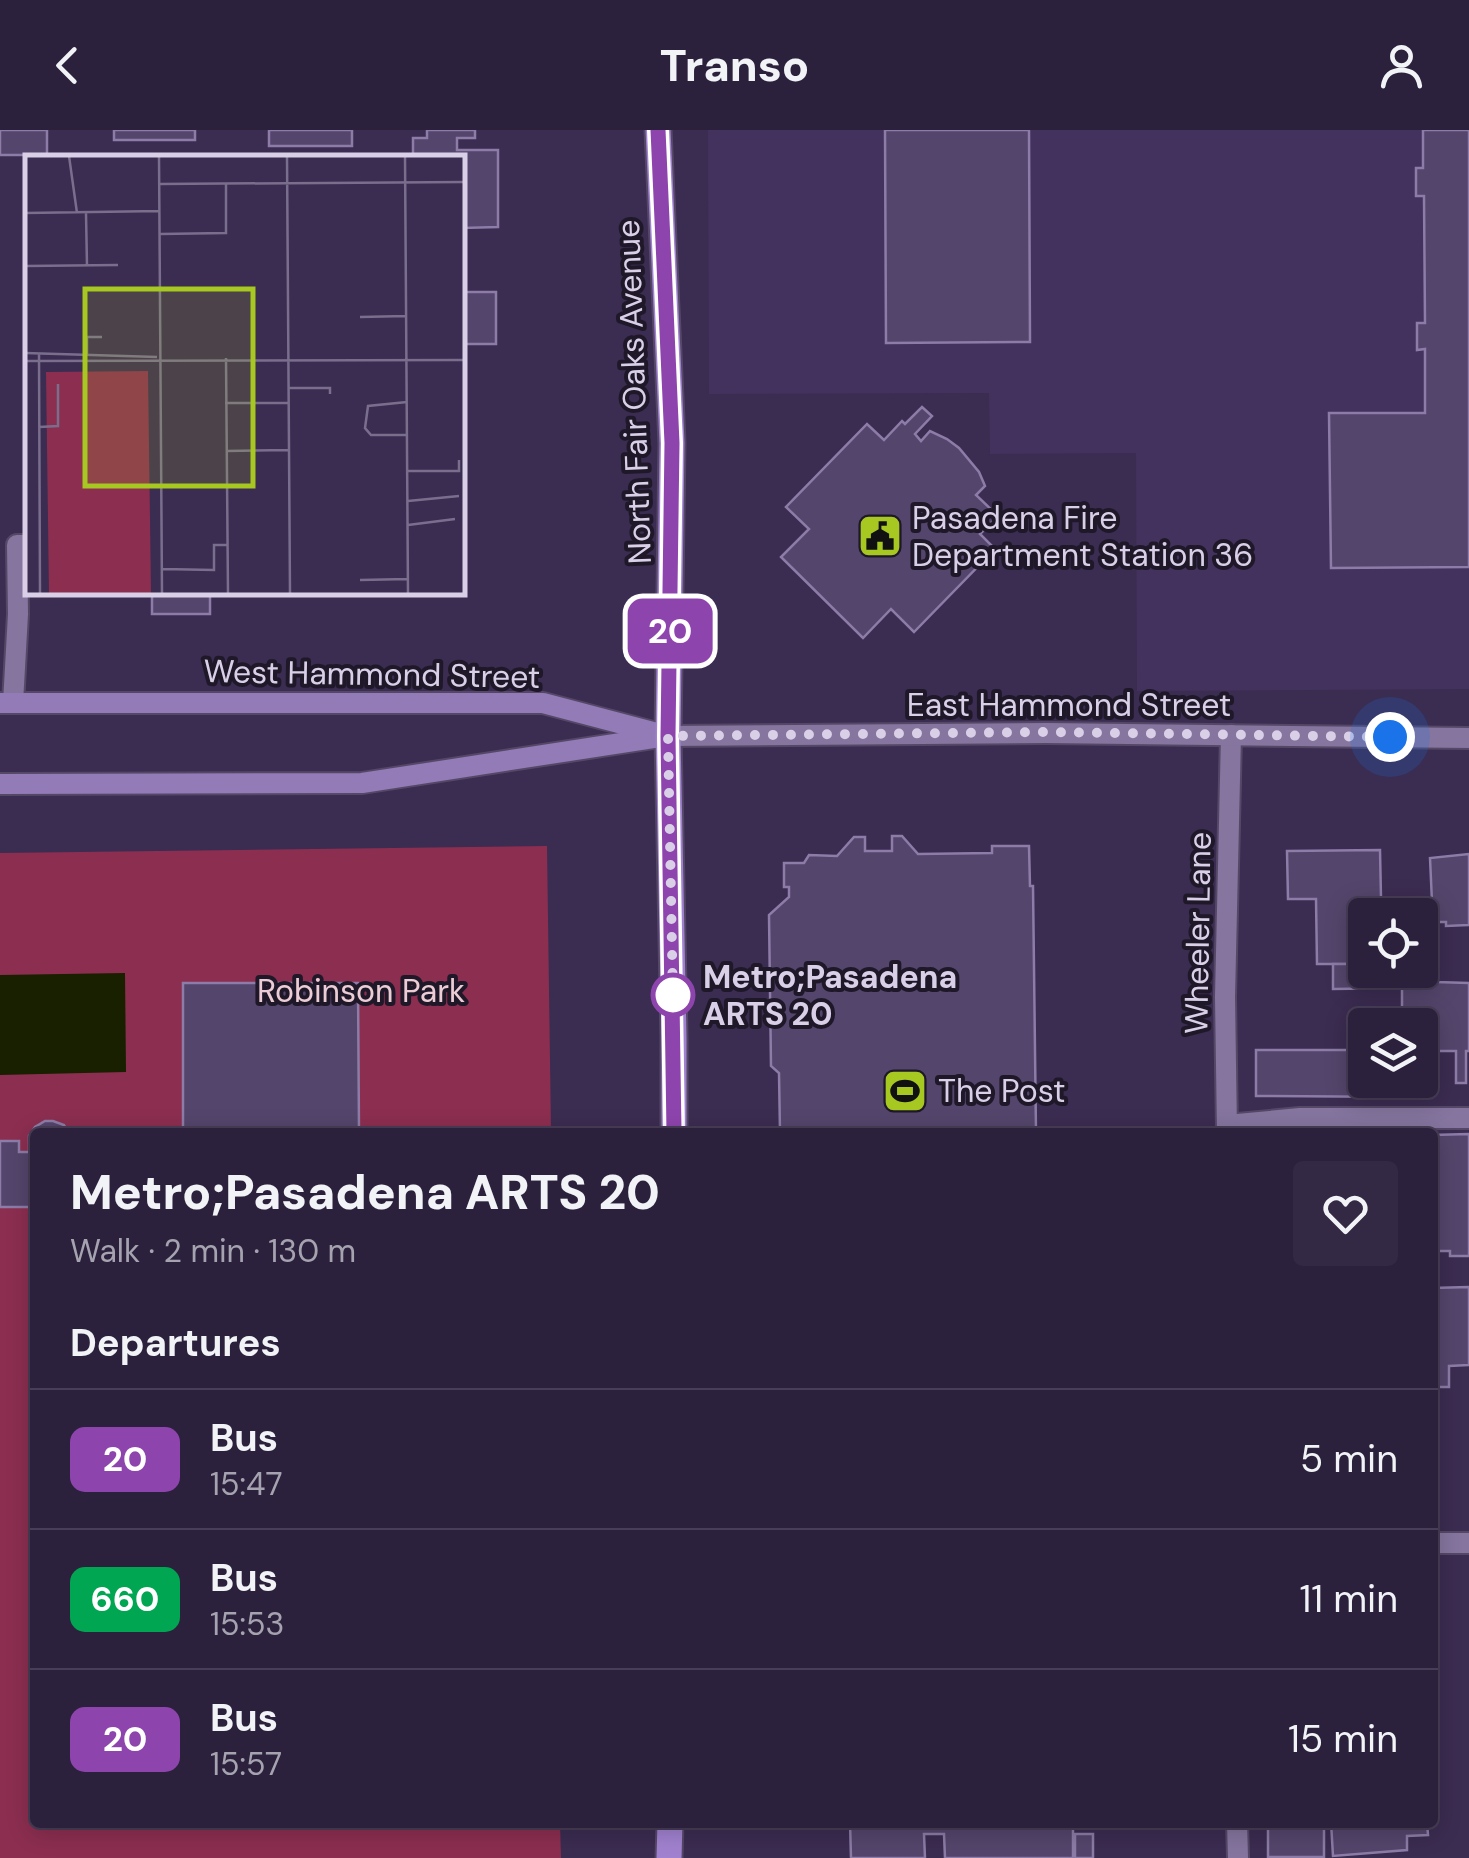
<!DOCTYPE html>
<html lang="en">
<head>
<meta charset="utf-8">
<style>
  body { margin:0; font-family:"DM Sans",sans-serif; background:#342944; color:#f1f3f6; height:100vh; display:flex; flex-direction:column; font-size:38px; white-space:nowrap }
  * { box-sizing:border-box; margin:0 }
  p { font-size:32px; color:#a6a3b0 }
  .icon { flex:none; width:55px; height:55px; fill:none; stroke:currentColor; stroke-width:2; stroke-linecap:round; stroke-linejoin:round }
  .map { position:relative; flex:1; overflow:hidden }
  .sheet { position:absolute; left:30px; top:998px; width:1408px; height:700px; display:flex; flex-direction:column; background:#2c213d; border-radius:10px; box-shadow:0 5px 25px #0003,0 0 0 2px #483e57 }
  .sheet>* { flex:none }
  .badge { padding:0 20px; border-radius:15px; font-size:35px; line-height:65px }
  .tools { position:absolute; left:1348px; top:768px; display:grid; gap:20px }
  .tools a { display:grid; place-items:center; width:90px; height:90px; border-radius:10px; background:#2c213d; box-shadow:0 5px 25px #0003,0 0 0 2px #483e57; font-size:50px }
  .you { position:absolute; width:50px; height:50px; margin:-25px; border:8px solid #fff; border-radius:50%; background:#1a73e8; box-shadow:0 0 0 15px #1a73e833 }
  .map>.badge { position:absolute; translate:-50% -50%; box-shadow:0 0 0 5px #fff }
  h2 { padding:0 40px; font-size:38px; line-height:90px }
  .round { display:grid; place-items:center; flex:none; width:105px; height:105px; border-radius:10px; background:#342944 }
  .head { display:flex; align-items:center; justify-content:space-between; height:170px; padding:0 40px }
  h1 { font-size:48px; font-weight:800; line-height:75px }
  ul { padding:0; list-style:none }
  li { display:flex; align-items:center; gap:30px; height:140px; padding:0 40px; border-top:2px solid #483e57 }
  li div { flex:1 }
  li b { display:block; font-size:38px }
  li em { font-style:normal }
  li .badge { min-width:110px; font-weight:700; text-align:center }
  header { display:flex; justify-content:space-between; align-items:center; height:130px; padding:0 40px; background:#2c213d; font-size:45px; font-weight:800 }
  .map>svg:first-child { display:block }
  .built { fill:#44325e }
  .green { fill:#8c2e50 }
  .water { fill:#182000 }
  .building { fill:#54456c; stroke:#8c7ca7; stroke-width:2.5 }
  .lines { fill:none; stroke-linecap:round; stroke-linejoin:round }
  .lane-casing { stroke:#554867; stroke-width:24 }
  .street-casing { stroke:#554867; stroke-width:24 }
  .secondary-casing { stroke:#554867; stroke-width:24 }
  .primary-casing { stroke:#554867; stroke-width:29 }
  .lane { stroke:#85759f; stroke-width:20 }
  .street { stroke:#85759f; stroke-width:20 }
  .secondary { stroke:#937bb8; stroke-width:20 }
  .primary { stroke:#a182d0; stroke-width:25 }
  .line-casing { stroke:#fff; stroke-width:22 }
  .line { stroke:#8e44ad; stroke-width:15 }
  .walk { stroke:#d9d0e8; stroke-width:10; stroke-dasharray:0 18 }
  .stop-dot { fill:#fff; stroke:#8e44ad; stroke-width:5 }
  .labels { text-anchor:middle; stroke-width:8; stroke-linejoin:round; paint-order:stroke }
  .street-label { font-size:32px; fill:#d9d0e8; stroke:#1f1829 }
  .poi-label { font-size:32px; fill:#d9d0e8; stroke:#1f1829; text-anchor:start }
  .stop-label { font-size:32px; font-weight:bold; fill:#d9d0e8; stroke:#1f1829; text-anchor:start }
  .park-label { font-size:32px; fill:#edcdd5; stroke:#1f1829 }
  .inset-road { fill:none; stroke:#7a6e8d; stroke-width:2.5 }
  .view { fill:#a6c821; fill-opacity:0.15; stroke:#a6c821; stroke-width:5 }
  .inset-edge { fill:none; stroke:#d9d0e8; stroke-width:5 }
</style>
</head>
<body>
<header><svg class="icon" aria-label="back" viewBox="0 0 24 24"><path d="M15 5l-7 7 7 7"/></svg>Transo<svg class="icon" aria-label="person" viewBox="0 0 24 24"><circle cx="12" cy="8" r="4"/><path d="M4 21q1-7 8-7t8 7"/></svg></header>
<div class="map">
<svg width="1469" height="1728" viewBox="0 0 1469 1728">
  <rect width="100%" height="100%" fill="#3b2c51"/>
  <path class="built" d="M 708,0 L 1469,0 L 1469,559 L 1137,561 L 1136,323 L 990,324 L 989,263 L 709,264 Z"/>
  <path class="green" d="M 547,716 L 551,1002 L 35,1002 L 35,1692 L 560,1693 L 561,1728 L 0,1728 L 0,723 Z"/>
  <path class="water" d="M 125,843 L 126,942 L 0,945 L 0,845 Z"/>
  <g class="building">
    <rect x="0" y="0" width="47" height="25"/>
    <rect x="114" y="0" width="81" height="10"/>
    <rect x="269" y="0" width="83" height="16"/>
    <path d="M 427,0 L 475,0 L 475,8 L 457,8 L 457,20 L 498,20 L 498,97 L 462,98 L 462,28 L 413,28 L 413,8 L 427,8 Z"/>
    <path d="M 885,0 L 1029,0 L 1030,212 L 886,213 Z"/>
    <path d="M 1423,0 L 1469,0 L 1469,437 L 1331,438 L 1329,283 L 1425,283 L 1425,219 L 1417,220 L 1417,193 L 1425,193 L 1424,66 L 1416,66 L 1416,38 L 1423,38 Z"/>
    <rect x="462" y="162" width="34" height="52"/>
    <path d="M 922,277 L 932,286 L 915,304 L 921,311 L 930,301 L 947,309 L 959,318 L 979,342 L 985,356 L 976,365 L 998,386 L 980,404 L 995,419 L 914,502 L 891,479 L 863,508 L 781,427 L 809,399 L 786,377 L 867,294 L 884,310 L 902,291 L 905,294 Z"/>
    <path d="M 152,462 L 259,462 L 259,463 L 210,463 L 210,484 L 152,484 Z"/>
    <path d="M 892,706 L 902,706 L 918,724 L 992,723 L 992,716 L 1029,716 L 1030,756 L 1033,756 L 1036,1002 L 780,1002 L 779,943 L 771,936 L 769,785 L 789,767 L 789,757 L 784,757 L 784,733 L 804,733 L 809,725 L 837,726 L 854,707 L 865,707 L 865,721 L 892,721 Z"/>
    <path d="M 1380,720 L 1381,768 L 1373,769 L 1374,785 L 1365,785 L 1365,794 L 1362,794 L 1363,834 L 1317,834 L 1316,769 L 1288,769 L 1287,721 Z"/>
    <path d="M 1469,724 L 1469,795 L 1446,796 L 1446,792 L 1429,792 L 1429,772 L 1432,772 L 1430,728 Z"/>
    <path d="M 1333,834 L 1365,834 L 1365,840 L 1402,840 L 1402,858 L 1333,859 Z"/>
    <path d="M 1402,840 L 1436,840 L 1436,852 L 1469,853 L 1469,921 L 1466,921 L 1466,953 L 1456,953 L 1456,921 L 1426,921 L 1426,917 L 1420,917 L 1420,895 L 1402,895 Z"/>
    <path d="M 183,853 L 358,853 L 359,1002 L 183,1002 Z"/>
    <path d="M 1256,920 L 1365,920 L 1365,950 L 1404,950 L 1404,967 L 1256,966 Z"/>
    <path d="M 45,991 L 53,991 L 64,995 L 68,1002 L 35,1002 L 35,1068 L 30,1068 L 30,1077 L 0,1077 L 0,1011 L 19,1011 L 19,1022 L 29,1022 L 29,1006 L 35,997 Z"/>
    <path d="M 1469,1004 L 1469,1126 L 1450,1126 L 1450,1121 L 1432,1121 L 1432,1005 Z"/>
    <path d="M 1469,1157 L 1469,1235 L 1449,1236 L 1449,1257 L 1432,1257 L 1432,1158 Z"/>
    <path d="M 850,1692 L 1073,1692 L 1073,1728 L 945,1728 L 944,1704 L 924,1704 L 925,1728 L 851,1728 Z"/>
    <rect x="1268" y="1692" width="56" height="35"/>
    <path d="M 1331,1692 L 1427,1692 L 1428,1705 L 1407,1706 L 1407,1720 L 1333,1726 Z"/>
    <rect x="1075" y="1704" width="18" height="24"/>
  </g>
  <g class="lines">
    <defs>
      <g id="lane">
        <path d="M 13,573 L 18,484 L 17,415 L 28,415"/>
        <path d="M 1227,995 L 1300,988 L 1469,988"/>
        <path d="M 1227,1002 L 1225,867 L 1231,605"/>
        <path d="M 1432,1413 L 1469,1413"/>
        <path d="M 1237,1692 L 1238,1728"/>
      </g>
      <path id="street" d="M 668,606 L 1046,603 L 1469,608"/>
      <g id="secondary">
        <path d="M 0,573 L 543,573 L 668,606"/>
        <path d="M 0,654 L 362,653 L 660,607"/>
      </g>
      <g id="primary">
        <path d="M 658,0 L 672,313 L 668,606 L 674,908 L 674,1002"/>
        <path d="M 669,1728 L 670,1692"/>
      </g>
    </defs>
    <use href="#lane" class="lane-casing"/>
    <use href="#street" class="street-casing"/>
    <use href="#secondary" class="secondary-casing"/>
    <use href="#primary" class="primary-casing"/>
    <use href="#lane" class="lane"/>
    <use href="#street" class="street"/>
    <use href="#secondary" class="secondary"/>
    <use href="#primary" class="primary"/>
  </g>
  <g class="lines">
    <defs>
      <path id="line" d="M 658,0 L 672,313 L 668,606 L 674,1002"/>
    </defs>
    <use href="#line" class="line-casing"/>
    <use href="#line" class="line"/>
    <path class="walk" d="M 673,865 L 673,872 L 668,606 L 1046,602 L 1390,607"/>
  </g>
  <defs>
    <symbol id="civic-square" viewBox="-11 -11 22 22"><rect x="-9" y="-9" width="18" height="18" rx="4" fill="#a6c821" stroke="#1f1829"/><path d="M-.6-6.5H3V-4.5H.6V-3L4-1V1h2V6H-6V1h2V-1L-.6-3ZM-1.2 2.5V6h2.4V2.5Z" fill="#111"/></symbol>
    <symbol id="stadium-square" viewBox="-11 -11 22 22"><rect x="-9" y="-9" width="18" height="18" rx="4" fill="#a6c821" stroke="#1f1829"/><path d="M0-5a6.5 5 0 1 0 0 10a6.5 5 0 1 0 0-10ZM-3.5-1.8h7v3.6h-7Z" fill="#111"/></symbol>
  </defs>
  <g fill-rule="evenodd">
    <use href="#civic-square" x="855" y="381" width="50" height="50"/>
    <use href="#stadium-square" x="880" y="936" width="50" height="50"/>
  </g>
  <circle class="stop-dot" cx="673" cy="865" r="20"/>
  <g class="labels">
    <g class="street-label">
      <text transform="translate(634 262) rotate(-92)" y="11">North Fair Oaks Avenue</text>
      <text transform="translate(372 544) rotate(1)" y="11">West Hammond Street</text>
      <text x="1069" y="586">East Hammond Street</text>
      <text transform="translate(1198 803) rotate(-89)" y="11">Wheeler Lane</text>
    </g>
    <g class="poi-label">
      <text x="912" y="399">Pasadena Fire<tspan x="912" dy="37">Department Station 36</tspan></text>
      <text x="938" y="972">The Post</text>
    </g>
    <g class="stop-label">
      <text x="703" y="858">Metro;Pasadena<tspan x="703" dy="37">ARTS 20</tspan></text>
    </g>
    <g class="park-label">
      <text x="361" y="872">Robinson Park</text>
    </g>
  </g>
  <g transform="translate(25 25)">
    <rect width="440" height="440" fill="#3b2c51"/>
    <path d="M 123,216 L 126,439 L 24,439 L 21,217 Z" fill="#8c2e50"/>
    <path class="inset-road" d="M 44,1 L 52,58M 134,1 L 137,439M 262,1 L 265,439M 380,1 L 383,439M 134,29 L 440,27M 0,58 L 135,56M 61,58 L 62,111M 135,79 L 201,78 L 201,28M 0,111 L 93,110M 335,162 L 381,161M 0,198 L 132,202M 14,199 L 15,439M 62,200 L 62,182 L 77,182M 201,203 L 203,439M 0,206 L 440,205M 263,233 L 305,233 L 305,239M 382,247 L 343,251 L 340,273 L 346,280 L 382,280M 200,248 L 264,248M 14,272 L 33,271 L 33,229M 201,296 L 264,295M 383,316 L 434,316 L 434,305M 383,346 L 434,341M 383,370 L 430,364M 137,414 L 189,415 L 189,390 L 203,390M 335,425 L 383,424"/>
    <path class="view" d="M 60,134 L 228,134 L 228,331 L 60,331 Z"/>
    <rect width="440" height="440" class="inset-edge"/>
  </g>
</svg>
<div class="tools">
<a><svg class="icon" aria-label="locate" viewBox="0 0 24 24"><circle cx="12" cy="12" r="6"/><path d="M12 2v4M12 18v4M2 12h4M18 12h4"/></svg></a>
<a><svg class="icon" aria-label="layers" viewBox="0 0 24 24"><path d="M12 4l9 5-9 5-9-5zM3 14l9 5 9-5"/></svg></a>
</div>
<div class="you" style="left:1390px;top:607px"></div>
<b class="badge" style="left:670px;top:501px;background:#8e44ad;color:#fff">20</b>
<section class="sheet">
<div class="head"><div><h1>Metro;Pasadena ARTS 20</h1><p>Walk · 2 min · 130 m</p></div><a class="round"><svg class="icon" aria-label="heart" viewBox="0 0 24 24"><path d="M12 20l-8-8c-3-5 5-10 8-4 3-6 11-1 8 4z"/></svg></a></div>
<h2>Departures</h2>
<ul>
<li><span class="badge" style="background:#8e44ad;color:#fff">20</span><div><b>Bus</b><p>15:47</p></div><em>5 min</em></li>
<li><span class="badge" style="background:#00a651;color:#fff">660</span><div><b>Bus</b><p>15:53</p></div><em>11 min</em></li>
<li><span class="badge" style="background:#8e44ad;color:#fff">20</span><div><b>Bus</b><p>15:57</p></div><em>15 min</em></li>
</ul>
</section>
</div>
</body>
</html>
